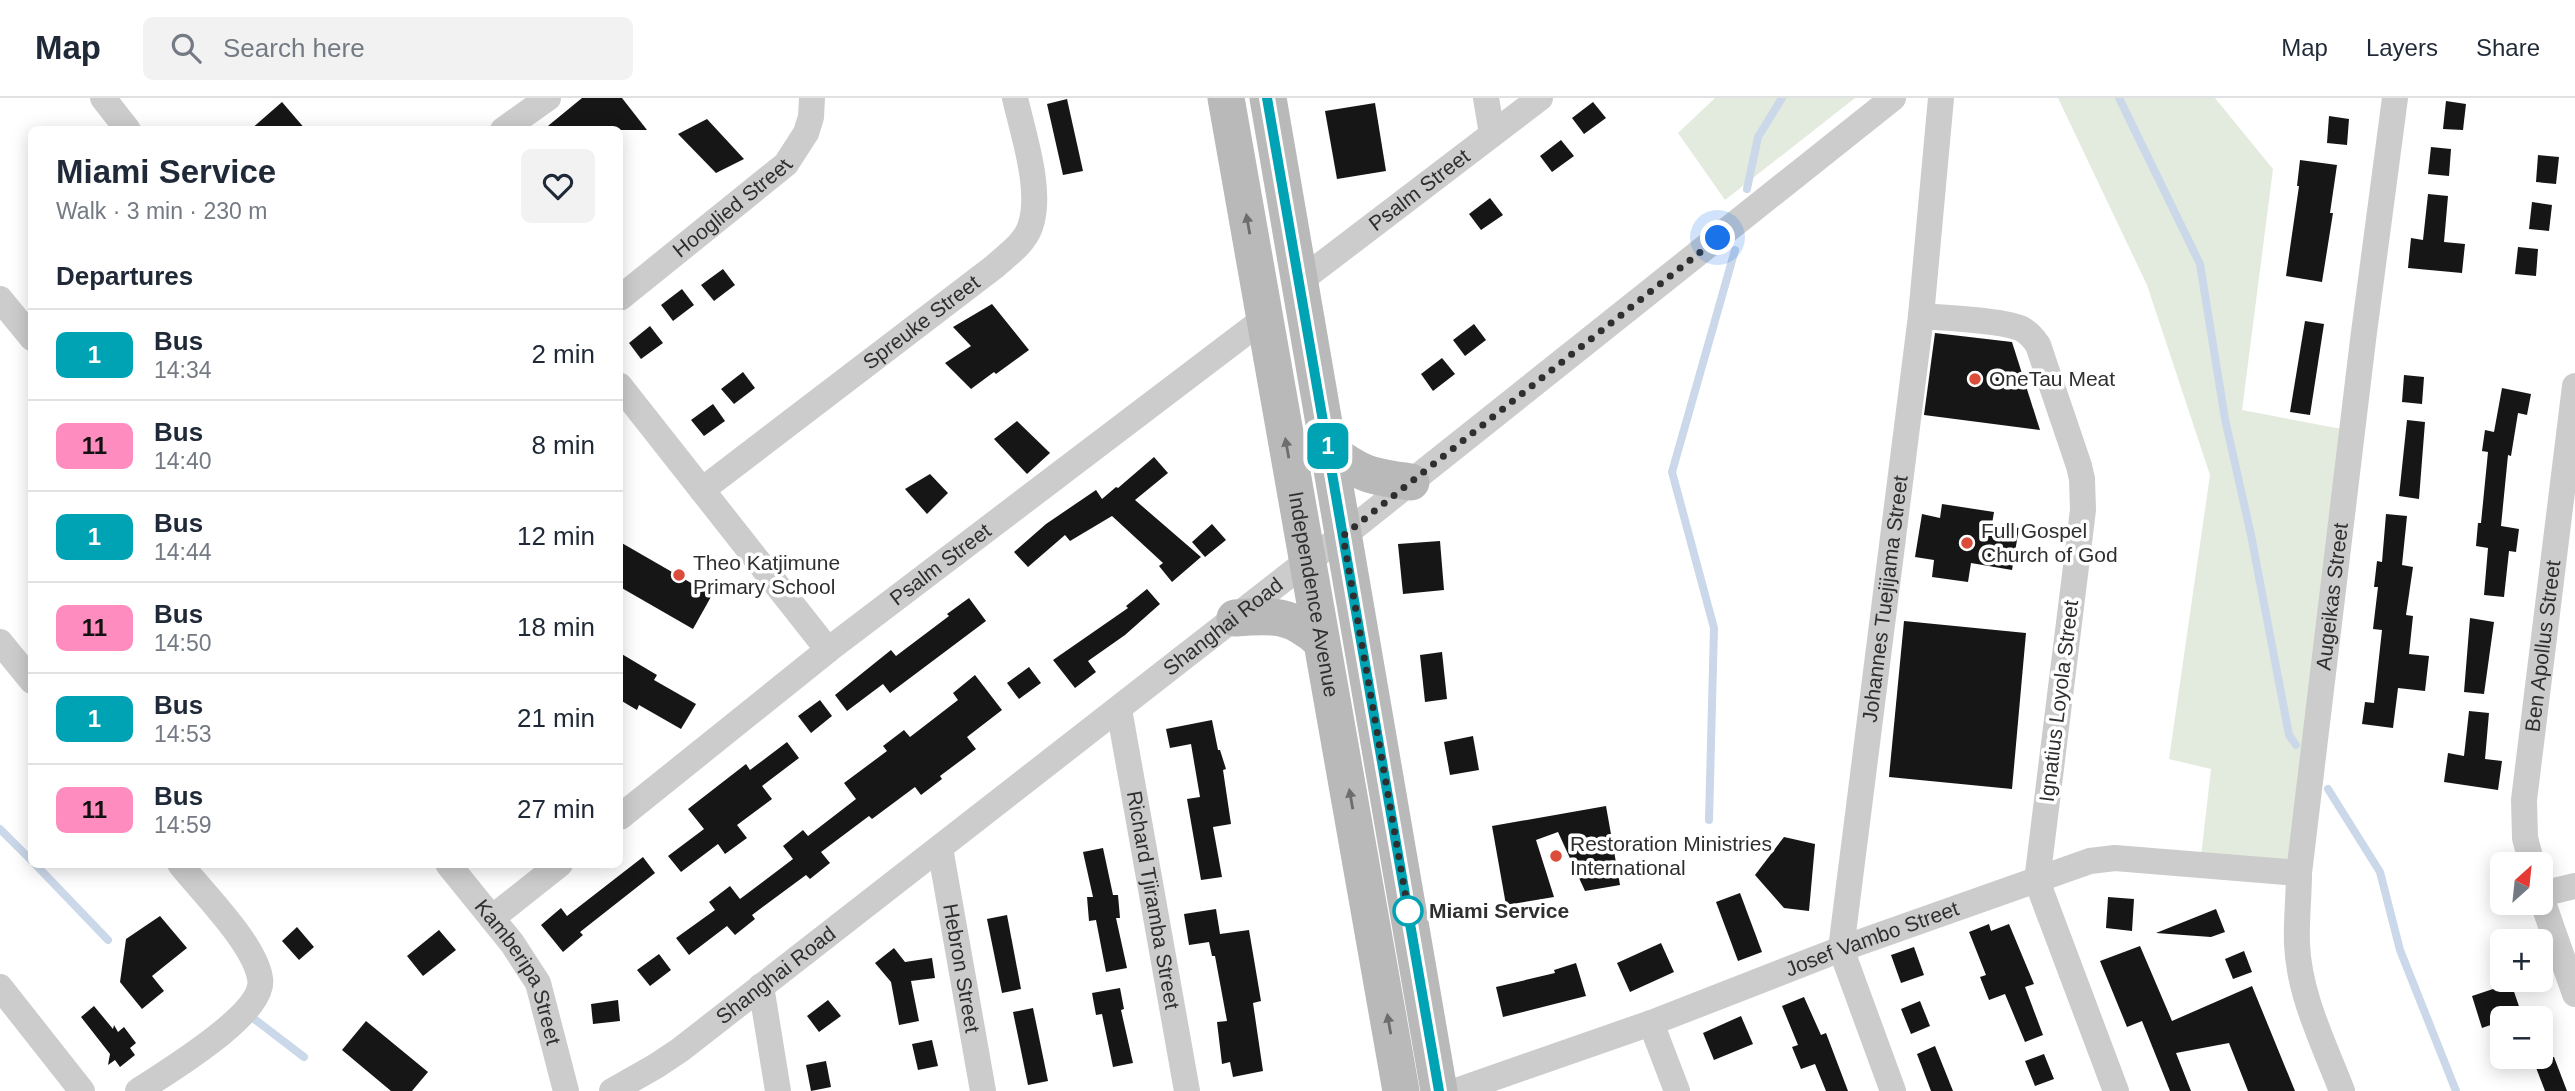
<!DOCTYPE html>
<html lang="en">
<head>
<meta charset="utf-8">
<style>
  body { margin:0; font-family:Arial,sans-serif; background:#f2f2f3; color:#1f2937; height:100vh; display:flex; flex-direction:column; font-size:26px; white-space:nowrap }
  * { box-sizing:border-box; margin:0 }
  p { font-size:23px; color:#747a83 }
  .icon { flex:none; width:38px; height:38px; fill:none; stroke:currentColor; stroke-width:2; stroke-linecap:round; stroke-linejoin:round }
  .map { position:relative; flex:1; overflow:hidden }
  .side { position:absolute; left:28px; top:28px; width:595px; height:742px; display:flex; flex-direction:column; background:#fff; border-radius:10px; box-shadow:0 4px 18px #0003 }
  .side>* { flex:none }
  .badge { padding:0 14px; border-radius:10px; font-size:24px; line-height:46px }
  .needle { width:46px; rotate:27deg }
  .controls { position:absolute; left:2490px; top:754px; display:grid; gap:14px }
  .controls a { display:grid; place-items:center; width:63px; height:63px; border-radius:10px; background:#fff; box-shadow:0 4px 18px #0003; font-size:35px }
  .you { position:absolute; width:35px; height:35px; margin:-18px; border:5px solid #fff; border-radius:50%; background:#1a73e8; box-shadow:0 0 0 10px #1a73e833 }
  .map>.badge { position:absolute; translate:-50% -50%; box-shadow:0 0 0 4px #fff }
  h2 { padding:0 28px; font-size:26px; line-height:63px }
  .round { display:grid; place-items:center; flex:none; width:74px; height:74px; border-radius:10px; background:#f2f2f3 }
  .headline { display:flex; align-items:center; justify-content:space-between; height:119px; padding:0 28px }
  h1 { font-size:33px; font-weight:700; line-height:52px }
  ul { padding:0; list-style:none }
  li { display:flex; align-items:center; gap:21px; height:91px; padding:0 28px; border-top:2px solid #e0e1e3 }
  li div { flex:1 }
  li b { display:block; font-size:26px }
  li em { font-style:normal }
  li .badge { min-width:77px; font-weight:700; text-align:center }
  header { display:flex; align-items:center; gap:42px; box-sizing:border-box; height:98px; padding:0 35px; background:#fff; border-bottom:2px solid #e0e1e3 }
  header strong { font-size:33px }
  nav { display:flex; gap:38px; margin-inline-start:auto; font-size:24px }
  .search { width:490px; height:63px; background:#f2f2f3; display:flex; align-items:center; gap:18px; box-sizing:border-box; padding:0 24px; border-radius:10px; color:#747a83; font-size:26px }
  .map>svg:first-child { display:block }
  .green { fill:#e3ebde }
  .lines { fill:none; stroke-linecap:round; stroke-linejoin:round }
  .stream { stroke:#cbd8ea; stroke-width:8 }
  .building { fill:#161616 }
  .street { stroke:#ccc; stroke-width:26 }
  .secondary { stroke:#b9b9b9; stroke-width:37 }
  .oneway { fill:#6d6d6d }
  .line-casing { stroke:#fff; stroke-width:16 }
  .line { stroke:#00a3b4; stroke-width:10 }
  .walk { stroke:#2f2f2f; stroke-width:7; stroke-dasharray:0 12.6 }
  .poi-dot { fill:#dc4c3b; stroke:#fff; stroke-width:2.5 }
  .stop-dot { fill:#fff; stroke:#00a3b4; stroke-width:3.5 }
  .labels { text-anchor:middle; stroke-width:7; stroke-linejoin:round; paint-order:stroke }
  .street-label { font-size:21px; fill:#2f2f2f; stroke:#fff }
  .poi-label { font-size:21px; fill:#2f2f2f; stroke:#fff; text-anchor:start }
  .stop-label { font-size:21px; font-weight:bold; fill:#2f2f2f; stroke:#fff; text-anchor:start }
</style>
</head>
<body>
<header>
<strong>Map</strong>
<div class="search"><svg class="icon" aria-label="search" viewBox="0 0 24 24"><circle cx="10" cy="10" r="6"/><path d="M15 15l6 6"/></svg>Search here</div>
<nav><a>Map</a><a>Layers</a><a>Share</a></nav>
</header>
<div class="map">
<svg width="2575" height="993" viewBox="0 0 2575 993">
  <rect width="100%" height="100%" fill="#fff"/>
  <g class="green">
    <path d="M 1715,0 L 1855,0 L 1725,102 L 1678,35 Z"/>
    <path d="M 2058,0 L 2215,0 L 2273,71 L 2242,312 L 2352,333 L 2299,775 L 2200,767 L 2211,671 L 2169,661 L 2210,377 L 2147,187 Z"/>
  </g>
  <g class="lines">
    <g class="stream">
      <path d="M 2119,0 L 2200,166 L 2225,321 L 2251,437 L 2289,637 L 2296,647"/>
      <path d="M 1747,91 L 1758,39 L 1782,0"/>
      <path d="M 2328,691 L 2380,774 L 2400,852 L 2456,993"/>
      <path d="M 1709,722 L 1714,530 L 1672,374 L 1735,152"/>
      <path d="M 0,731 L 32,763"/>
      <path d="M 35,766 L 108,842"/>
      <path d="M 249,917 L 304,959"/>
    </g>
  </g>
  <g class="building">
    <path d="M 582,0 L 622,0 L 647,32 L 543,32 Z"/>
    <path d="M 1067,1 L 1083,73 L 1063,77 L 1047,6 Z"/>
    <path d="M 2446,3 L 2466,6 L 2463,32 L 2443,31 Z"/>
    <path d="M 282,4 L 306,32 L 250,32 Z"/>
    <path d="M 1593,4 L 1606,20 L 1584,36 L 1572,20 Z"/>
    <path d="M 1375,5 L 1386,73 L 1337,81 L 1325,13 Z"/>
    <path d="M 2329,18 L 2349,21 L 2347,47 L 2327,45 Z"/>
    <path d="M 707,21 L 744,61 L 716,75 L 678,36 Z"/>
    <path d="M 1561,42 L 1574,58 L 1552,74 L 1540,58 Z"/>
    <path d="M 2431,49 L 2451,51 L 2449,78 L 2428,76 Z"/>
    <path d="M 2538,57 L 2559,59 L 2556,86 L 2536,84 Z"/>
    <path d="M 2300,62 L 2337,67 L 2330,115 L 2333,115 L 2322,184 L 2286,178 L 2299,88 L 2297,88 Z"/>
    <path d="M 2428,96 L 2448,98 L 2444,144 L 2465,146 L 2462,175 L 2408,170 L 2411,140 L 2423,142 Z"/>
    <path d="M 1490,100 L 1503,117 L 1481,132 L 1469,116 Z"/>
    <path d="M 2532,104 L 2552,107 L 2549,133 L 2529,131 Z"/>
    <path d="M 2518,149 L 2538,151 L 2536,178 L 2515,176 Z"/>
    <path d="M 723,171 L 735,187 L 714,203 L 701,187 Z"/>
    <path d="M 682,191 L 694,207 L 673,223 L 661,207 Z"/>
    <path d="M 992,206 L 1029,252 L 996,276 L 994,274 L 971,291 L 945,265 L 971,248 L 953,229 Z"/>
    <path d="M 2305,223 L 2324,226 L 2310,317 L 2290,314 Z"/>
    <path d="M 1474,226 L 1486,242 L 1465,258 L 1453,242 Z"/>
    <path d="M 650,228 L 663,245 L 641,261 L 629,245 Z"/>
    <path d="M 1935,235 L 2012,244 L 2040,332 L 1924,317 Z"/>
    <path d="M 1442,260 L 1455,276 L 1433,293 L 1421,276 Z"/>
    <path d="M 743,274 L 755,290 L 734,306 L 721,291 Z"/>
    <path d="M 2404,277 L 2424,279 L 2422,306 L 2402,304 Z"/>
    <path d="M 2502,290 L 2531,296 L 2527,317 L 2518,315 L 2511,358 L 2508,357 L 2501,428 L 2519,431 L 2516,454 L 2509,453 L 2504,499 L 2484,497 L 2488,450 L 2476,448 L 2478,425 L 2481,425 L 2488,354 L 2482,353 L 2485,332 L 2494,334 Z"/>
    <path d="M 713,306 L 725,323 L 704,338 L 691,322 Z"/>
    <path d="M 2407,322 L 2425,324 L 2419,401 L 2399,398 Z"/>
    <path d="M 1017,323 L 1050,355 L 1027,376 L 994,341 Z"/>
    <path d="M 1154,359 L 1168,375 L 1135,402 L 1201,459 L 1172,484 L 1159,468 L 1163,465 L 1112,418 L 1070,443 L 1065,437 L 1028,469 L 1014,454 L 1046,426 L 1096,392 L 1102,401 L 1116,389 L 1118,390 Z"/>
    <path d="M 930,376 L 948,395 L 927,416 L 905,391 Z"/>
    <path d="M 1942,406 L 1994,414 L 1992,426 L 2019,430 L 2012,472 L 1971,465 L 1968,484 L 1932,479 L 1934,462 L 1915,459 L 1922,416 L 1940,420 Z"/>
    <path d="M 2386,416 L 2407,418 L 2402,467 L 2413,469 L 2406,517 L 2413,518 L 2409,556 L 2429,558 L 2425,593 L 2398,590 L 2393,630 L 2362,626 L 2365,604 L 2374,605 L 2382,532 L 2373,531 L 2378,489 L 2374,489 L 2377,463 L 2382,464 Z"/>
    <path d="M 1212,426 L 1226,442 L 1205,459 L 1192,444 Z"/>
    <path d="M 1440,443 L 1444,492 L 1403,496 L 1398,446 Z"/>
    <path d="M 620,444 L 712,497 L 693,531 L 620,489 Z"/>
    <path d="M 1147,491 L 1160,506 L 1125,537 L 1088,563 L 1096,574 L 1075,590 L 1053,562 L 1128,510 L 1126,508 Z"/>
    <path d="M 969,500 L 986,523 L 890,595 L 883,586 L 847,613 L 835,597 L 891,552 L 896,558 L 949,518 L 947,516 Z"/>
    <path d="M 2470,520 L 2494,524 L 2484,596 L 2464,594 Z"/>
    <path d="M 1904,523 L 2026,535 L 2012,691 L 1889,679 Z"/>
    <path d="M 1442,554 L 1447,601 L 1425,604 L 1420,557 Z"/>
    <path d="M 620,555 L 657,577 L 654,582 L 696,606 L 681,631 L 639,607 L 637,612 L 620,602 Z"/>
    <path d="M 1029,569 L 1041,585 L 1019,601 L 1007,585 Z"/>
    <path d="M 975,577 L 1002,612 L 967,639 L 976,651 L 940,678 L 942,681 L 921,697 L 915,689 L 872,721 L 869,718 L 821,754 L 830,765 L 810,781 L 806,777 L 752,817 L 755,821 L 735,837 L 727,828 L 689,857 L 676,840 L 715,812 L 709,804 L 730,788 L 740,801 L 793,761 L 783,748 L 803,732 L 808,738 L 856,701 L 844,685 L 887,653 L 883,648 L 904,632 L 910,639 L 958,602 L 953,595 Z"/>
    <path d="M 820,602 L 832,618 L 811,635 L 798,618 Z"/>
    <path d="M 2469,613 L 2489,615 L 2485,661 L 2502,663 L 2498,692 L 2444,684 L 2448,655 L 2464,658 Z"/>
    <path d="M 1212,622 L 1218,652 L 1220,652 L 1226,671 L 1223,672 L 1231,726 L 1213,729 L 1222,779 L 1201,782 L 1187,701 L 1200,699 L 1191,646 L 1170,650 L 1166,631 Z"/>
    <path d="M 1473,638 L 1479,672 L 1450,677 L 1444,644 Z"/>
    <path d="M 787,644 L 799,660 L 762,688 L 772,701 L 737,727 L 747,740 L 725,756 L 718,746 L 681,774 L 668,758 L 704,731 L 688,711 L 746,666 L 750,672 Z"/>
    <path d="M 1606,708 L 1620,787 L 1585,793 L 1558,734 L 1536,742 L 1554,799 L 1506,807 L 1492,728 Z"/>
    <path d="M 1784,739 L 1815,746 L 1809,813 L 1784,810 L 1755,777 Z"/>
    <path d="M 1103,750 L 1113,797 L 1118,797 L 1120,820 L 1116,820 L 1127,870 L 1106,874 L 1096,822 L 1089,823 L 1087,799 L 1093,799 L 1083,754 Z"/>
    <path d="M 643,759 L 655,775 L 580,834 L 583,837 L 563,854 L 541,827 L 561,810 L 567,818 Z"/>
    <path d="M 1740,795 L 1762,854 L 1738,863 L 1716,804 Z"/>
    <path d="M 2108,799 L 2134,801 L 2132,833 L 2106,830 Z"/>
    <path d="M 1216,811 L 1220,836 L 1249,832 L 1261,903 L 1253,905 L 1263,973 L 1233,979 L 1230,964 L 1222,966 L 1217,924 L 1227,923 L 1215,858 L 1212,858 L 1209,844 L 1189,847 L 1184,816 Z"/>
    <path d="M 2216,811 L 2225,834 L 2211,839 L 2156,835 Z"/>
    <path d="M 1007,817 L 1021,891 L 1002,895 L 987,821 Z"/>
    <path d="M 160,818 L 187,850 L 152,878 L 164,893 L 142,911 L 120,884 L 126,841 Z"/>
    <path d="M 1989,826 L 1991,833 L 2009,826 L 2034,886 L 2025,889 L 2043,937 L 2025,944 L 2005,896 L 1989,902 L 1980,879 L 1986,877 L 1969,834 Z"/>
    <path d="M 297,829 L 314,849 L 299,862 L 282,843 Z"/>
    <path d="M 439,832 L 456,852 L 423,878 L 407,858 Z"/>
    <path d="M 1661,845 L 1674,874 L 1630,894 L 1617,865 Z"/>
    <path d="M 2140,848 L 2172,923 L 2252,888 L 2295,993 L 2248,993 L 2229,945 L 2176,955 L 2191,993 L 2170,993 L 2142,923 L 2127,929 L 2100,863 Z"/>
    <path d="M 1914,849 L 1924,877 L 1901,885 L 1891,857 Z"/>
    <path d="M 894,850 L 905,864 L 932,860 L 935,880 L 911,883 L 919,923 L 899,927 L 891,884 L 875,865 Z"/>
    <path d="M 2244,853 L 2252,874 L 2233,881 L 2225,861 Z"/>
    <path d="M 659,856 L 671,872 L 650,888 L 637,872 Z"/>
    <path d="M 1576,865 L 1586,898 L 1503,919 L 1496,889 L 1555,875 L 1554,872 Z"/>
    <path d="M 2511,885 L 2522,917 L 2502,920 L 2502,923 L 2482,930 L 2472,898 Z"/>
    <path d="M 1120,890 L 1124,911 L 1121,912 L 1133,965 L 1113,969 L 1102,916 L 1096,917 L 1092,895 Z"/>
    <path d="M 1804,899 L 1821,937 L 1826,935 L 1848,993 L 1826,993 L 1815,966 L 1801,971 L 1792,949 L 1798,947 L 1782,908 Z"/>
    <path d="M 618,902 L 620,923 L 593,926 L 591,906 Z"/>
    <path d="M 828,902 L 841,918 L 819,934 L 807,918 Z"/>
    <path d="M 1920,903 L 1930,928 L 1911,936 L 1901,911 Z"/>
    <path d="M 94,908 L 113,931 L 114,927 L 118,934 L 124,929 L 136,945 L 130,950 L 135,957 L 120,969 L 115,962 L 108,967 L 110,956 L 81,919 Z"/>
    <path d="M 1033,910 L 1048,983 L 1028,987 L 1013,914 Z"/>
    <path d="M 1741,918 L 1753,946 L 1714,962 L 1703,935 Z"/>
    <path d="M 366,923 L 428,974 L 412,993 L 391,993 L 342,952 Z"/>
    <path d="M 932,942 L 938,968 L 918,972 L 912,946 Z"/>
    <path d="M 1935,948 L 1953,993 L 1931,993 L 1917,956 Z"/>
    <path d="M 2044,956 L 2054,981 L 2035,988 L 2025,963 Z"/>
    <path d="M 2532,959 L 2554,959 L 2567,993 L 2545,993 Z"/>
    <path d="M 826,963 L 831,989 L 811,993 L 806,967 Z"/>
  </g>
  <g class="lines">
    <g class="street">
      <path d="M 103,0 L 128,32"/>
      <path d="M 1486,0 L 1492,36"/>
      <path d="M 503,32 L 548,0"/>
      <path id="s1" d="M 1300,183 L 1540,0"/>
      <path id="s2" d="M 620,200 L 786,66 L 806,35 L 811,19 L 812,0"/>
      <path d="M 0,201 L 32,240"/>
      <path d="M 1921,218 C 1944,220 2004,222 2022,231 C 2029,235 2034,241 2038,247 L 2079,368 L 2082,381 L 2083,412 L 2037,783 L 2116,993"/>
      <path d="M 620,288 L 828,552"/>
      <path id="s3" d="M 702,392 L 994,169 C 1007,157 1024,146 1030,129 C 1043,93 1023,36 1015,0"/>
      <path d="M 0,544 L 32,583"/>
      <path id="s4" d="M 1119,611 L 1187,993"/>
      <path id="s5" d="M 620,719 L 828,552 L 1265,220"/>
      <path id="s6" d="M 940,750 L 983,993"/>
      <path id="s7" d="M 448,766 L 512,845 L 538,885 L 566,993"/>
      <path id="s8" d="M 2532,766 L 2525,740 L 2524,702 L 2575,288"/>
      <path d="M 2541,796 L 2575,788"/>
      <path d="M 2541,799 L 2575,896"/>
      <path d="M 492,820 L 560,766"/>
      <path d="M 761,888 L 778,993"/>
      <path d="M 0,889 L 82,993"/>
      <path d="M 1651,925 L 1677,993"/>
      <path d="M 138,993 C 165,975 267,915 260,880 C 254,845 203,795 180,766"/>
      <path id="s9" d="M 612,993 L 656,968 L 680,952 L 1306,464 L 1343,438 L 1893,0"/>
      <path id="s10" d="M 1456,993 L 1651,925 L 1841,851 L 2090,763 L 2115,760 L 2299,775"/>
      <path id="s11" d="M 1893,993 L 1841,851 L 1921,218 L 1941,0"/>
      <path id="s12" d="M 2342,993 C 2324,946 2299,897 2297,846 C 2296,823 2299,799 2299,775 L 2363,242 L 2395,0"/>
    </g>
    <g class="secondary">
      <path id="s13" d="M 1226,0 L 1401,993"/>
      <path d="M 1268,0 L 1439,993"/>
      <path d="M 1329,352 C 1360,377 1373,379 1411,384"/>
      <path d="M 1235,520 C 1274,517 1291,516 1321,543"/>
    </g>
  </g>
  <defs><path id="oneway-solid" d="M-6-.8H1V-3.2L6.5 0L1 3.2V.8H-6Z" transform="scale(1.75)"/></defs>
  <g class="oneway">
    <use href="#oneway-solid" transform="translate(1248 126) rotate(-100)"/>
    <use href="#oneway-solid" transform="translate(1287 350) rotate(-100)"/>
    <use href="#oneway-solid" transform="translate(1351 701) rotate(-100)"/>
    <use href="#oneway-solid" transform="translate(1389 926) rotate(-100)"/>
  </g>
  <g class="lines">
    <defs>
      <path id="line" d="M 1267,0 L 1439,993"/>
    </defs>
    <use href="#line" class="line-casing"/>
    <use href="#line" class="line"/>
    <path class="walk" d="M 1408,813 L 1410,823 L 1343,438 L 1718,140"/>
  </g>
  <g class="poi-dot">
    <circle cx="1975" cy="281" r="7"/>
    <circle cx="1967" cy="445" r="7"/>
    <circle cx="679" cy="477" r="7"/>
    <circle cx="1556" cy="758" r="7"/>
  </g>
  <circle class="stop-dot" cx="1408" cy="813" r="14"/>
  <g class="labels">
    <g class="street-label">
      <text dy="7" stroke="none"><textPath href="#s1" startOffset="150">Psalm Street</textPath></text>
      <text dy="7" stroke="none"><textPath href="#s2" startOffset="144">Hooglied Street</textPath></text>
      <text dy="7" stroke="none"><textPath href="#s3" startOffset="276">Spreuke Street</textPath></text>
      <text dy="7" stroke="none"><textPath href="#s5" startOffset="408">Psalm Street</textPath></text>
      <text dy="7" stroke="none"><textPath href="#s13" startOffset="504">Independence Avenue</textPath></text>
      <text dy="7" stroke="none"><textPath href="#s12" startOffset="504">Augeikas Street</textPath></text>
      <text dy="7" stroke="none"><textPath href="#s11" startOffset="504">Johannes Tuejijama Street</textPath></text>
      <text dy="7" stroke="none"><textPath href="#s9" startOffset="768">Shanghai Road</textPath></text>
      <text dy="7" stroke="none"><textPath href="#s8" startOffset="220">Ben Apollus Street</textPath></text>
      <text transform="translate(2059 603) rotate(-83)" y="7">Ignatius Loyola Street</text>
      <text dy="7" stroke="none"><textPath href="#s4" startOffset="194">Richard Tjiramba Street</textPath></text>
      <text dy="7" stroke="none"><textPath href="#s10" startOffset="443">Josef Vambo Street</textPath></text>
      <text dy="7" stroke="none"><textPath href="#s6" startOffset="122">Hebron Street</textPath></text>
      <text dy="7" stroke="none"><textPath href="#s7" startOffset="131">Kamberipa Street</textPath></text>
      <text dy="7" stroke="none"><textPath href="#s9" startOffset="201">Shanghai Road</textPath></text>
    </g>
    <g class="poi-label">
      <text x="1989" y="288">OneTau Meat</text>
      <text x="1981" y="440">Full Gospel<tspan x="1981" dy="24">Church of God</tspan></text>
      <text x="693" y="472">Theo Katjimune<tspan x="693" dy="24">Primary School</tspan></text>
      <text x="1570" y="753">Restoration Ministries<tspan x="1570" dy="24">International</tspan></text>
    </g>
    <g class="stop-label">
      <text x="1429" y="820">Miami Service</text>
    </g>
  </g>
</svg>
<div class="controls">
<a><svg class="needle" viewBox="-14 -14 28 28"><path d="M0-13l5 13h-10z" fill="#e53935"/><path d="M0 13l5-13h-10z" fill="#747a83"/></svg></a>
<a>+</a>
<a>−</a>
</div>
<div class="you" style="left:1718px;top:140px"></div>
<b class="badge" style="left:1328px;top:348px;background:#00a3b4;color:#fff">1</b>
<section class="side">
<div class="headline"><div><h1>Miami Service</h1><p>Walk · 3 min · 230 m</p></div><a class="round"><svg class="icon" aria-label="heart" viewBox="0 0 24 24"><path d="M12 20l-8-8c-3-5 5-10 8-4 3-6 11-1 8 4z"/></svg></a></div>
<h2>Departures</h2>
<ul>
<li><span class="badge" style="background:#00a3b4;color:#fff">1</span><div><b>Bus</b><p>14:34</p></div><em>2 min</em></li>
<li><span class="badge" style="background:#ff8cbe;color:#111">11</span><div><b>Bus</b><p>14:40</p></div><em>8 min</em></li>
<li><span class="badge" style="background:#00a3b4;color:#fff">1</span><div><b>Bus</b><p>14:44</p></div><em>12 min</em></li>
<li><span class="badge" style="background:#ff8cbe;color:#111">11</span><div><b>Bus</b><p>14:50</p></div><em>18 min</em></li>
<li><span class="badge" style="background:#00a3b4;color:#fff">1</span><div><b>Bus</b><p>14:53</p></div><em>21 min</em></li>
<li><span class="badge" style="background:#ff8cbe;color:#111">11</span><div><b>Bus</b><p>14:59</p></div><em>27 min</em></li>
</ul>
</section>
</div>
</body>
</html>
